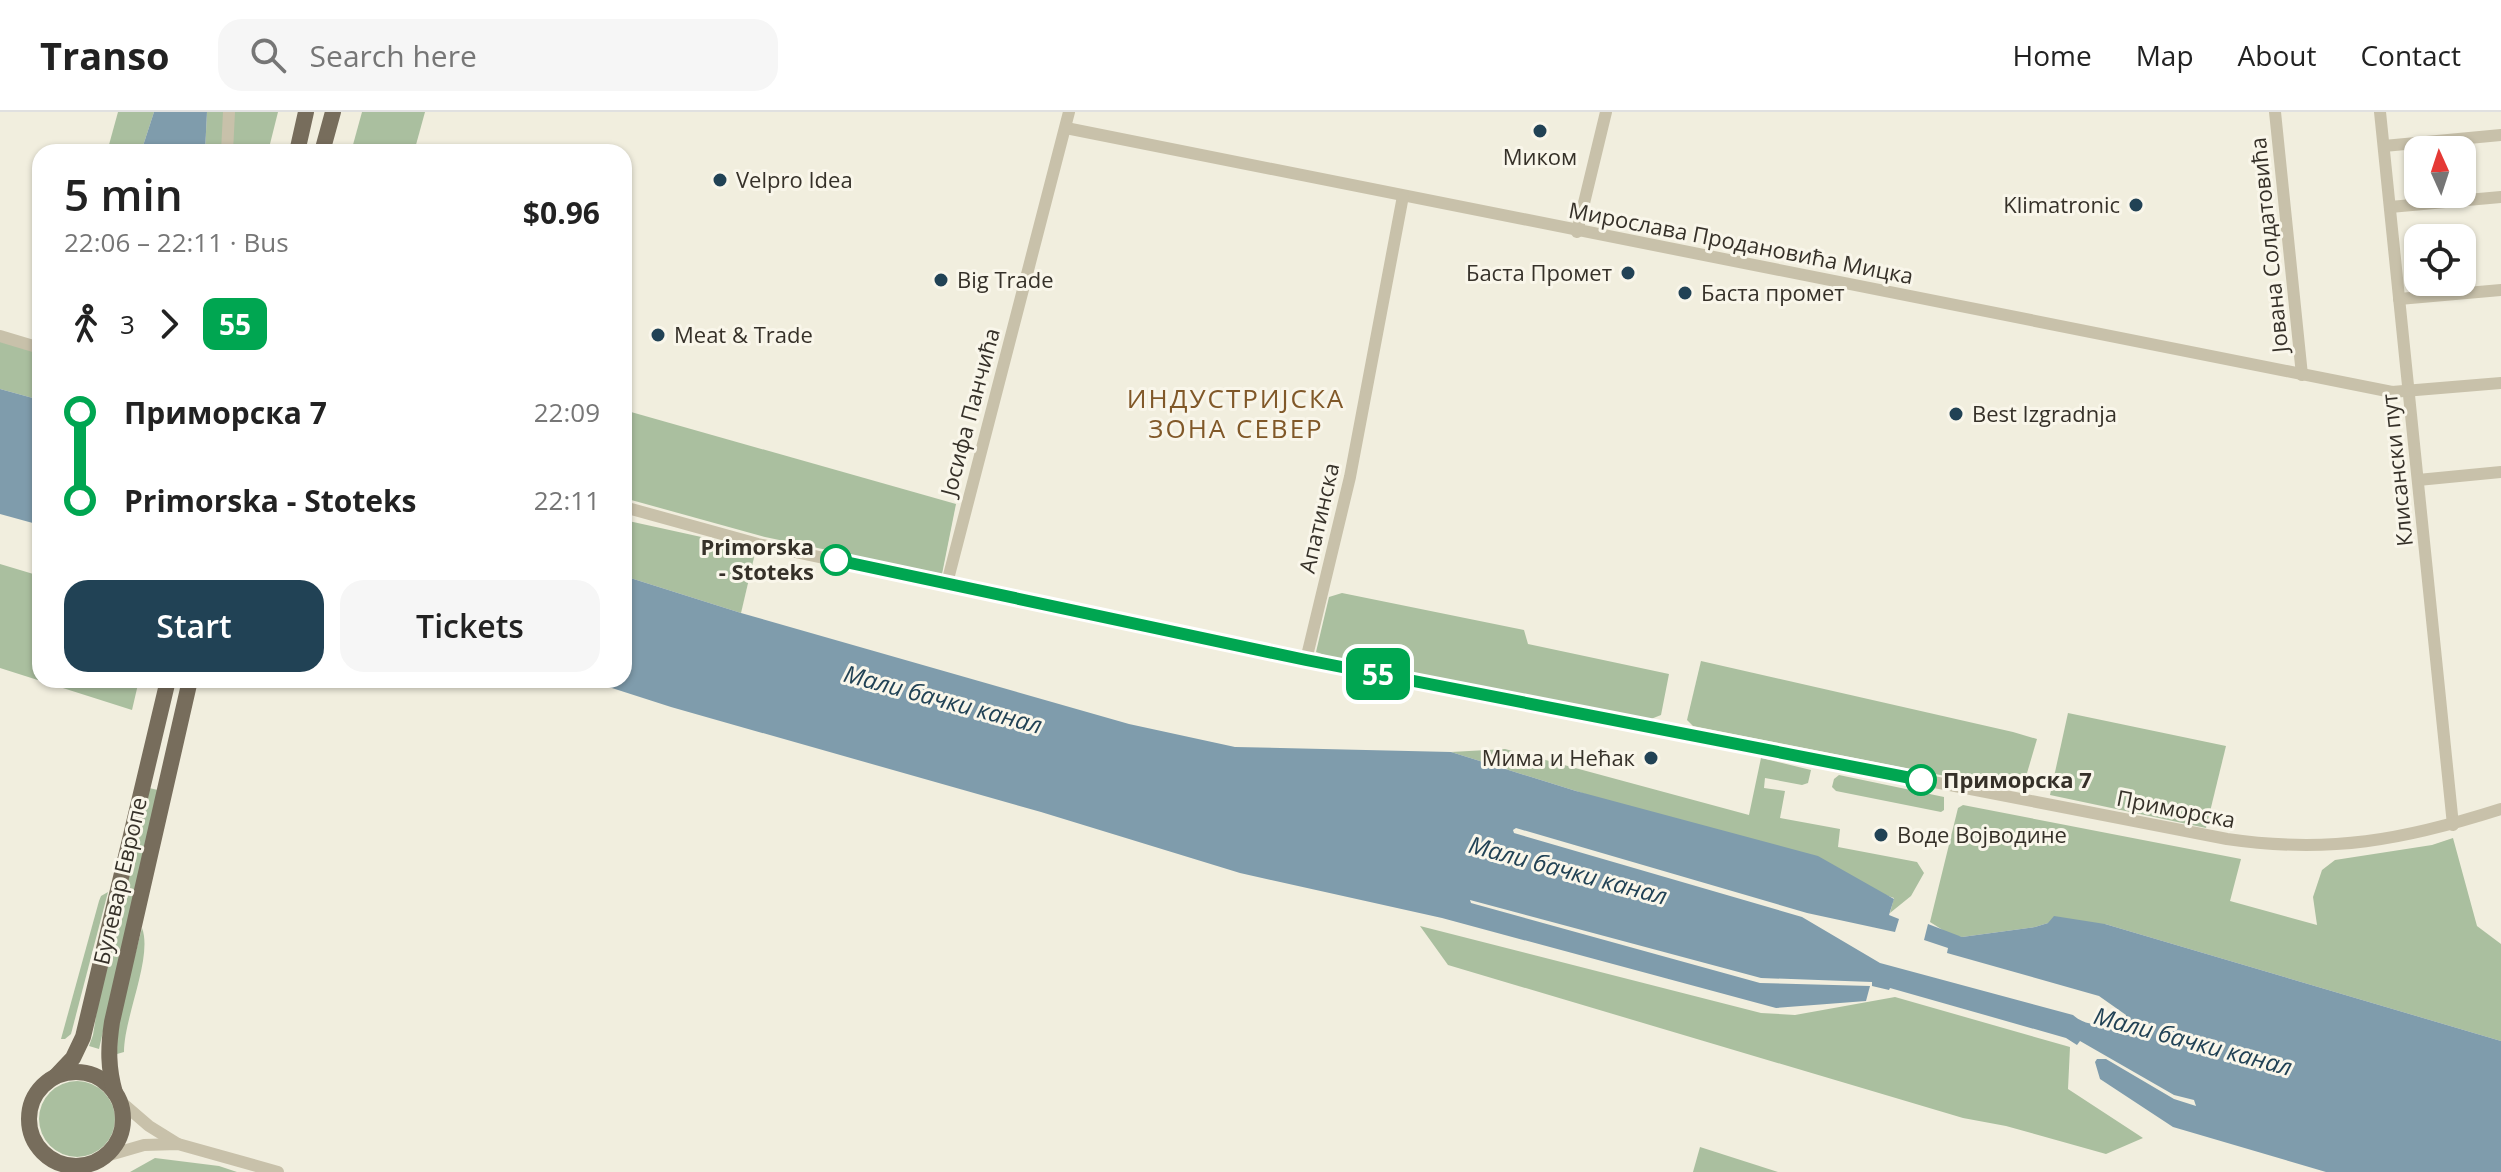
<!DOCTYPE html>
<html lang="en">
<head>
<meta charset="utf-8">
<style>
  body { margin:0; font-family:"Open Sans",sans-serif; background:#f6f6f6; color:#222; height:100vh; display:flex; flex-direction:column; font-size:30px; white-space:nowrap }
  * { box-sizing:border-box; margin:0 }
  p { font-size:26px; color:#767676 }
  .icon { flex:none; width:44px; height:44px; fill:none; stroke:currentColor; stroke-width:2; stroke-linecap:round; stroke-linejoin:round }
  .map { position:relative; flex:1; overflow:hidden }
  .side { position:absolute; left:32px; top:32px; width:600px; height:544px; display:flex; flex-direction:column; background:#fff; border-radius:24px; box-shadow:0 2px 6px #0004 }
  .side>* { flex:none }
  .badge { padding:0 16px; border-radius:12px; font-size:28px; line-height:52px }
  .needle { width:52px; rotate:357deg }
  .buttons { position:absolute; left:2404px; top:24px; display:grid; gap:16px }
  .buttons a { display:grid; place-items:center; width:72px; height:72px; border-radius:16px; background:#fff; box-shadow:0 2px 6px #0004; font-size:40px }
  .map>.badge { position:absolute; translate:-50% -50%; box-shadow:0 0 0 4px #fff }
  .legs { display:flex; align-items:center; gap:12px; height:88px; padding:0 32px; font-size:26px }
  .legs p { margin-inline-start:auto }
  .head { display:flex; align-items:center; justify-content:space-between; height:136px; padding:0 32px }
  h1 { font-size:44px; font-weight:600; line-height:60px }
  .button { display:flex; gap:16px; margin-top:auto; padding:16px 32px }
  .button a { flex:1; height:92px; border-radius:24px; background:#214255; color:#fff; font-size:32px; font-weight:600; line-height:92px; text-align:center }
  .button a+a { background:#f6f6f6; color:#222 }
  ul { padding:0 32px; list-style:none }
  li { display:flex; align-items:center; gap:28px; height:88px; font-size:30px }
  li i { display:grid; place-items:center; width:12px; height:100%; margin:0 10px; background:currentColor }
  li i::after { content:''; width:20px; height:20px; margin:-10px; border:6px solid; border-radius:50%; background:#fff }
  li p { margin-inline-start:auto }
  li:first-child i { background:linear-gradient(#0000 50%,currentColor 0) }
  li:last-child i { background:linear-gradient(currentColor 50%,#0000 0) }
  header { display:flex; align-items:center; gap:48px; box-sizing:border-box; height:112px; padding:0 40px; background:#fff; border-bottom:2px solid #e0e0e0 }
  header strong { font-size:38px }
  nav { display:flex; gap:44px; margin-inline-start:auto; font-size:28px }
  .search { width:560px; height:72px; background:#f6f6f6; display:flex; align-items:center; gap:20px; box-sizing:border-box; padding:0 28px; border-radius:24px; color:#767676; font-size:30px }
  .map>svg:first-child { display:block }
  .green { fill:#aabf9f }
  .water { fill:#7f9cac }
  .lines { fill:none; stroke-linecap:round; stroke-linejoin:round }
  .minor { stroke:#c8c1aa; stroke-width:12 }
  .major { stroke:#776d5c; stroke-width:16 }
  .line-1-casing { stroke:#fff; stroke-width:18 }
  .line-1 { stroke:#00a651; stroke-width:12 }
  .poi-dot { fill:#214255; stroke:#f9f6ea; stroke-width:3 }
  .stop-1-dot { fill:#fff; stroke:#00a651; stroke-width:4 }
  .labels { text-anchor:middle; stroke-width:6; stroke-linejoin:round; paint-order:stroke }
  .poi-label { font-size:22px; fill:#363129; stroke:#f9f6ea; text-anchor:start }
  .street-label { font-size:22px; fill:#363129; stroke:#f9f6ea }
  .stop-label { font-size:22px; font-weight:bold; fill:#363129; stroke:#f9f6ea; text-anchor:end }
  .water-label { font-size:24px; font-style:italic; fill:#214255; stroke:#f9f6ea }
  .quarter-label { font-size:26px; letter-spacing:2px; fill:#805828; stroke:#f9f6ea }
</style>
</head>
<body>
<header>
<strong>Transo</strong>
<div class="search"><svg class="icon" aria-label="search" viewBox="0 0 24 24"><circle cx="10" cy="10" r="6"/><path d="M15 15l6 6"/></svg>Search here</div>
<nav><a>Home</a><a>Map</a><a>About</a><a>Contact</a></nav>
</header>
<div class="map">
<svg width="2501" height="1060" viewBox="0 0 2501 1060">
  <rect width="100%" height="100%" fill="#f1eede"/>
  <g class="green">
    <path d="M 118,0 L 154,0 L 141,40 L 107,40 Z"/>
    <path d="M 207,0 L 278,0 L 268,40 L 205,40 Z"/>
    <path d="M 362,0 L 425,0 L 414,40 L 351,40 Z"/>
    <path d="M 0,229 L 40,241 L 40,288 L 0,277 Z"/>
    <path d="M 624,298 L 956,392 L 942,462 L 765,425 L 624,386 Z"/>
    <path d="M 624,408 L 756,437 L 741,501 L 624,464 Z"/>
    <path d="M 0,452 L 40,464 L 40,568 L 139,568 L 132,598 L 0,556 Z"/>
    <path d="M 1342,481 L 1524,518 L 1528,532 L 1669,562 L 1661,603 L 1651,607 L 1337,547 L 1316,540 L 1329,485 Z"/>
    <path d="M 1701,549 L 2013,620 L 2037,627 L 2025,668 L 2016,678 L 1693,614 L 1687,608 Z"/>
    <path d="M 2068,601 L 2226,634 L 2206,716 L 2050,683 Z"/>
    <path d="M 1505,637 L 1749,703 L 1761,646 L 1811,658 L 1808,671 L 1802,673 L 1765,666 L 1764,676 L 1785,679 L 1780,706 L 1840,717 L 1838,735 L 1917,750 L 1924,761 L 1911,784 L 1890,801 L 1894,786 L 1576,679 L 1451,640 Z"/>
    <path d="M 1839,663 L 1944,685 L 1944,698 L 1941,700 L 1836,679 L 1832,675 L 1834,667 Z"/>
    <path d="M 149,676 L 158,678 L 99,937 L 89,934 L 93,923 L 107,835 Z"/>
    <path d="M 1963,693 L 2241,747 L 2230,789 L 2317,813 L 2313,785 L 2322,758 L 2335,748 L 2432,733 L 2453,726 L 2477,814 L 2501,832 L 2501,929 L 2105,812 L 2048,811 L 2035,815 L 1962,825 L 1949,822 L 1930,810 L 1958,696 Z"/>
    <path d="M 108,780 L 71,922 L 65,927 L 61,927 L 99,789 L 101,784 Z"/>
    <path d="M 1420,814 L 1761,901 L 1795,903 L 1895,885 L 2070,935 L 2068,977 L 2143,1026 L 2106,1042 L 2006,1014 L 1963,1006 L 1448,853 Z"/>
    <path d="M 142,816 C 153,845 124,905 124,940 L 117,942 L 118,908 Z"/>
    <circle cx="77" cy="1007" r="38"/>
    <path d="M 1700,1035 L 1778,1060 L 1693,1060 Z"/>
    <path d="M 155,1046 L 219,1054 L 237,1060 L 130,1060 Z"/>
  </g>
  <g class="water">
    <path d="M 154,0 L 207,0 L 205,40 L 141,40 Z"/>
    <path d="M 0,277 L 40,288 L 40,413 L 0,402 Z"/>
    <path d="M 624,464 L 741,501 L 1129,612 L 1235,635 L 1451,640 L 1576,679 L 1818,744 L 1894,787 L 1889,803 L 1899,807 L 1895,820 L 1807,801 L 1516,716 L 1513,718 L 1514,721 L 1802,805 L 1880,851 L 2073,903 C 2086,915 2104,913 2121,913 L 2126,907 L 2126,903 L 2099,884 L 1947,841 L 1948,836 L 1924,828 L 1928,812 L 1962,825 L 2035,815 L 2048,811 L 2054,804 L 2105,812 L 2501,929 L 2501,1060 L 2326,1060 L 2173,1015 L 2100,967 L 2095,950 L 2097,947 L 2106,947 L 2174,987 L 2196,994 L 2194,988 L 2174,983 L 2080,929 L 2077,933 L 2066,926 L 1890,876 L 1889,878 L 1872,874 L 1872,870 L 1761,866 L 1470,788 L 1471,791 L 1760,871 L 1870,874 L 1866,889 L 1776,896 L 1442,806 L 1240,761 L 1041,700 L 671,595 L 587,568 L 624,568 Z"/>
  </g>
  <g class="lines">
    <g class="minor">
      <path d="M 2275,0 L 2302,263"/>
      <path d="M 2380,0 L 2453,713"/>
      <path d="M 1066,16 L 2392,280 L 2501,271"/>
      <path d="M 2384,34 L 2501,23"/>
      <path d="M 227,40 L 229,0"/>
      <path d="M 2390,95 L 2501,85"/>
      <path d="M 1577,120 L 1606,0"/>
      <path d="M 2399,187 L 2501,178"/>
      <path d="M 0,224 L 40,236"/>
      <path d="M 2418,368 L 2501,360"/>
      <path d="M 624,395 L 758,432 L 1306,548 L 2227,727 C 2329,742 2404,728 2501,697"/>
      <path d="M 947,471 L 1069,0"/>
      <path d="M 1306,548 L 1350,365 L 1403,84"/>
      <path d="M 120,989 L 149,1014 L 178,1032"/>
      <path d="M 106,1044 L 144,1033 L 178,1032 L 278,1060"/>
    </g>
    <g class="major">
      <path d="M 297,40 L 306,0"/>
      <path d="M 322,40 L 333,0"/>
      <circle cx="76" cy="1007" r="47"/>
      <path d="M 56,964 L 73,946 L 83,925 L 168,568"/>
      <path d="M 115,981 C 108,956 108,936 112,910 L 190,568"/>
    </g>
  </g>
  <g class="lines">
    <defs>
      <path id="line-1" d="M 836,448 L 1306,548 L 1921,668"/>
    </defs>
    <use href="#line-1" class="line-1-casing"/>
    <use href="#line-1" class="line-1"/>
  </g>
  <g class="poi-dot">
    <circle cx="1540" cy="19" r="8"/>
    <circle cx="720" cy="68" r="8"/>
    <circle cx="2136" cy="93" r="8"/>
    <circle cx="1628" cy="161" r="8"/>
    <circle cx="941" cy="168" r="8"/>
    <circle cx="1685" cy="181" r="8"/>
    <circle cx="658" cy="223" r="8"/>
    <circle cx="1956" cy="302" r="8"/>
    <circle cx="1651" cy="646" r="8"/>
    <circle cx="1881" cy="723" r="8"/>
  </g>
  <g class="stop-1-dot">
    <circle cx="836" cy="448" r="14"/>
    <circle cx="1921" cy="668" r="14"/>
  </g>
  <g class="labels">
    <g class="poi-label">
      <text x="1540" y="53" text-anchor="middle">Миком</text>
      <text x="736" y="76">Velpro Idea</text>
      <text x="2120" y="101" text-anchor="end">Klimatronic</text>
      <text x="1612" y="169" text-anchor="end">Баста Промет</text>
      <text x="957" y="176">Big Trade</text>
      <text x="1701" y="189">Баста промет</text>
      <text x="674" y="231">Meat &amp; Trade</text>
      <text x="1972" y="310">Best Izgradnja</text>
      <text x="1635" y="654" text-anchor="end">Мима и Нећак</text>
      <text x="1897" y="731">Воде Војводине</text>
    </g>
    <g class="street-label">
      <text transform="translate(1741 131) rotate(11)" y="8">Мирослава Продановића Мицка</text>
      <text transform="translate(2269 133) rotate(-96)" y="8">Јована Солдатовића</text>
      <text transform="translate(970 300) rotate(-75)" y="8">Јосифа Панчића</text>
      <text transform="translate(2397 358) rotate(-96)" y="8">Клисански пут</text>
      <text transform="translate(1319 406) rotate(-77)" y="8">Апатинска</text>
      <text transform="translate(2176 697) rotate(11)" y="8">Приморска</text>
      <text transform="translate(120 769) rotate(-77)" y="8">Булевар Европе</text>
    </g>
    <g class="stop-label">
      <text x="814" y="443">Primorska<tspan x="814" dy="25">- Stoteks</tspan></text>
      <text x="1943" y="676" text-anchor="start">Приморска 7</text>
    </g>
    <g class="water-label">
      <text transform="translate(943 588) rotate(15)" y="8">Мали бачки канал</text>
      <text transform="translate(1568 759) rotate(15)" y="8">Мали бачки канал</text>
      <text transform="translate(2193 930) rotate(15)" y="8">Мали бачки канал</text>
    </g>
    <g class="quarter-label">
      <text x="1236" y="296">ИНДУСТРИЈСКА<tspan x="1236" dy="30">ЗОНА СЕВЕР</tspan></text>
    </g>
  </g>
</svg>
<div class="buttons">
<a><svg class="needle" viewBox="-14 -14 28 28"><path d="M0-13l5 13h-10z" fill="#e53935"/><path d="M0 13l5-13h-10z" fill="#767676"/></svg></a>
<a><svg class="icon" aria-label="locate" viewBox="0 0 24 24"><circle cx="12" cy="12" r="6"/><path d="M12 2v4M12 18v4M2 12h4M18 12h4"/></svg></a>
</div>
<b class="badge" style="left:1378px;top:562px;background:#00a651;color:#fff">55</b>
<section class="side">
<div class="head"><div><h1>5 min</h1><p>22:06 – 22:11 · Bus</p></div><b>$0.96</b></div>
<div class="legs"><svg class="icon" aria-label="walk" viewBox="0 0 24 24"><circle cx="13" cy="4" r="2"/><path d="M13 8l-2 6 4 7M11 14l-3 7M7 12l3-4h3l4 4"/></svg>3<svg class="icon" aria-label="forward" viewBox="0 0 24 24"><path d="M9 5l7 7-7 7"/></svg><b class="badge" style="background:#00a651;color:#fff">55</b></div>
<ul>
<li><i style="color:#00a651"></i><b>Приморска 7</b><p>22:09</p></li>
<li><i style="color:#00a651"></i><b>Primorska - Stoteks</b><p>22:11</p></li>
</ul>
<div class="button"><a>Start</a><a>Tickets</a></div>
</section>
</div>
</body>
</html>
